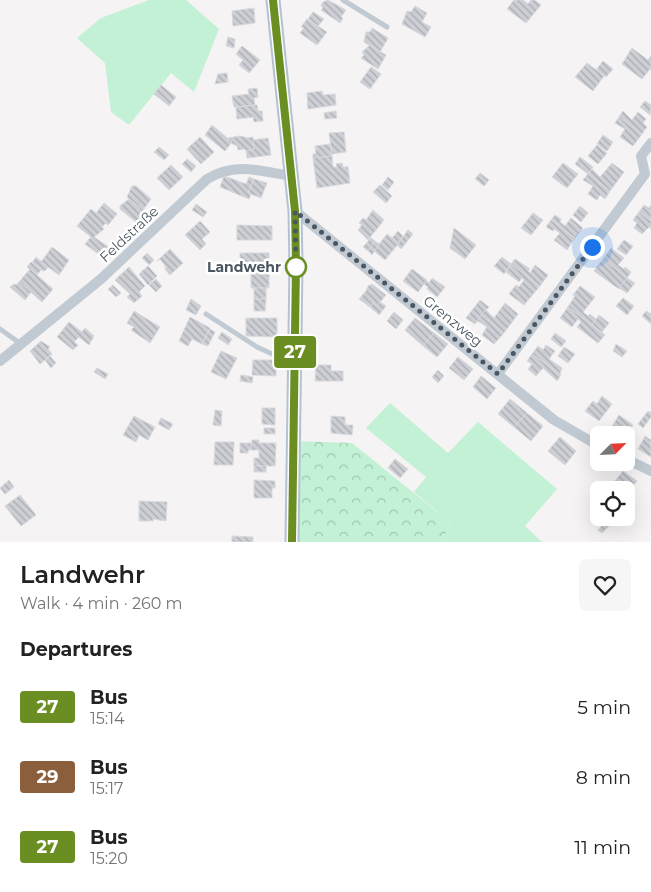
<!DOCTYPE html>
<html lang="en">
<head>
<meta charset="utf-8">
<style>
  body { margin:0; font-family:Montserrat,sans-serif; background:#f6f6f6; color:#222; height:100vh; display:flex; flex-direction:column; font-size:19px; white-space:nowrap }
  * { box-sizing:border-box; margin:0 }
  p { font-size:16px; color:#767676 }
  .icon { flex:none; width:28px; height:28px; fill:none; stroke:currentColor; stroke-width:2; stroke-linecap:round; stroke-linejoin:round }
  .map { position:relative; height:542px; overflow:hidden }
  .sheet { display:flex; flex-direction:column; background:#fff; flex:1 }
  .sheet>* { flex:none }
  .badge { padding:0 10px; border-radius:4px; font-size:18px; line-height:32px }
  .needle { width:32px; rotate:66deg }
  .tools { position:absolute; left:590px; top:426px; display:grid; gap:10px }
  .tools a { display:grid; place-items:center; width:45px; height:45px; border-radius:8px; background:#fff; box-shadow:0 5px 20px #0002; font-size:25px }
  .you { position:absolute; width:25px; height:25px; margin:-12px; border:4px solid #fff; border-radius:50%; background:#1a73e8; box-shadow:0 0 0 8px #1a73e833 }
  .map>.badge { position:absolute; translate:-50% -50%; box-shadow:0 0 0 2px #fff }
  h2 { padding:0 20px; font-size:19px; line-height:45px }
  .round { display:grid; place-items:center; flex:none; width:52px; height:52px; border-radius:8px; background:#f6f6f6 }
  .head { display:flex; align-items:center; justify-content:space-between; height:85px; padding:0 20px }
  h1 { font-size:24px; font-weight:600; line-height:38px }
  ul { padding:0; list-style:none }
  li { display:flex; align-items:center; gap:15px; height:70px; padding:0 20px }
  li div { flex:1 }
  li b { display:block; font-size:19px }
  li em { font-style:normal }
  li .badge { min-width:55px; font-weight:700; text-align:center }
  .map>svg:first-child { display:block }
  .grass { fill:#c3f1d5 }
  .forest { fill:url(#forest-crowns) }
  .building { fill:url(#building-back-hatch); stroke:#d7d9de }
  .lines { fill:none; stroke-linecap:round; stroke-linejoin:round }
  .service { stroke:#c1cad2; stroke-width:5 }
  .minor { stroke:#c1cad2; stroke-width:10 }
  .primary { stroke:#b3c2d1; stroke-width:15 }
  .line-casing { stroke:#fff; stroke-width:11 }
  .line { stroke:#6b8e23; stroke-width:8 }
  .walk { stroke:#4a5661; stroke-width:5; stroke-dasharray:0 9 }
  .stop-dot { fill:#fff; stroke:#6b8e23; stroke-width:2.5 }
  .labels { text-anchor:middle; stroke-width:5; stroke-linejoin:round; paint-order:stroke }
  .street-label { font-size:14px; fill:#4a5661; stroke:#fff }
  .stop-label { font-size:14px; font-weight:bold; fill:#4a5661; stroke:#fff; text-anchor:end }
</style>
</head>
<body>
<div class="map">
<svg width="651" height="542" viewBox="0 0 651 542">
  <defs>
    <pattern id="forest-crowns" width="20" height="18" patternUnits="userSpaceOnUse" patternTransform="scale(1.25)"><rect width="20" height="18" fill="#c3f1d5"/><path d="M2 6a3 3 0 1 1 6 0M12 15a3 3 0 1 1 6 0" fill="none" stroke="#a0c6b0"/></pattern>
    <pattern id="building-back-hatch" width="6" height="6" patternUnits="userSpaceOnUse" patternTransform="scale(1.25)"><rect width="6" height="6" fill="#cdcfd5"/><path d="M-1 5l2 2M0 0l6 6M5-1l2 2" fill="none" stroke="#a8abb0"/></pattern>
  </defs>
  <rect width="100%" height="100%" fill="#f5f3f3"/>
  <g class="grass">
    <path d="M 149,0 L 186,0 L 219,29 L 194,92 L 171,73 L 129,125 L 111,112 L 105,63 L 77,38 L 101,18 Z"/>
    <path d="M 390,403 L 448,453 L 478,422 L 557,489 L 525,526 L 542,542 L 441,542 L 451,523 L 414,492 L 426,477 L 366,428 Z"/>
  </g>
  <path class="forest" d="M 293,441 L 352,443 L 451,523 L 441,542 L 292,542 Z"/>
  <g class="building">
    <path d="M 328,0 L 346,10 L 341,17 L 343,18 L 340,23 L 321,10 L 323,8 L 321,5 L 323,2 Z"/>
    <path d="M 514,0 L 523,0 L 528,4 L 531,0 L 535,0 L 541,5 L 526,23 L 507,9 Z"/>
    <path d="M 415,6 L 427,13 L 422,22 L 431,27 L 425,37 L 402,24 L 407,11 L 411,12 Z"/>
    <path d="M 254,8 L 255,23 L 233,26 L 232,11 Z"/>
    <path d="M 313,12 L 324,19 L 318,26 L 308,19 Z"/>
    <path d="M 307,19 L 327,32 L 317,45 L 300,33 L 304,28 L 301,27 Z"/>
    <path d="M 372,28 L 388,38 L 380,52 L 364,42 L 366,32 L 370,32 Z"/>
    <path d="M 228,37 L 235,39 L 234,48 L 226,46 Z"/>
    <path d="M 370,45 L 386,55 L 378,69 L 361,58 L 364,55 L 362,52 Z"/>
    <path d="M 242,46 L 260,60 L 249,73 L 239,65 L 243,60 L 236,54 Z"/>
    <path d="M 632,48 L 648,60 L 651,56 L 651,70 L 650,69 L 642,79 L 622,64 Z"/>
    <path d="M 603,61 L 613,69 L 606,77 L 596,70 Z"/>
    <path d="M 587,63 L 604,76 L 593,91 L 575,77 Z"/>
    <path d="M 371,67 L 381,74 L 370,89 L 360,82 Z"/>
    <path d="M 227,73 L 228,82 L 215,84 L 218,74 Z"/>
    <path d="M 161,85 L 176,97 L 169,106 L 154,94 Z"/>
    <path d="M 257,88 L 258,97 L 254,98 L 255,105 L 234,107 L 232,96 L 249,94 L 248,89 Z"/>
    <path d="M 322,91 L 323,95 L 335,94 L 336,105 L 308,109 L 307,93 Z"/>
    <path d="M 645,101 L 651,105 L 650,115 L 640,107 Z"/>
    <path d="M 257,105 L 258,111 L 262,111 L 263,121 L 254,122 L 253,117 L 237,119 L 236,107 Z"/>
    <path d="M 336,111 L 337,118 L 325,119 L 324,113 Z"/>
    <path d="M 623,111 L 632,120 L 638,112 L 646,119 L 643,123 L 647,127 L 642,134 L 619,117 Z"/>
    <path d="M 619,117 L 642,134 L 633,146 L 620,137 L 625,129 L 615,123 Z"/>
    <path d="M 212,125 L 232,142 L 225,151 L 205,135 Z"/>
    <path d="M 344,132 L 346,152 L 332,154 L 329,133 Z"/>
    <path d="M 603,135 L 613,142 L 607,151 L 597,144 Z"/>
    <path d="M 240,136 L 245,137 L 245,138 L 253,137 L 254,150 L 246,151 L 245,149 L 238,150 L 237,146 L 231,143 L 232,142 L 228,138 Z"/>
    <path d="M 200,137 L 214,152 L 201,164 L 187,149 Z"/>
    <path d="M 268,138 L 271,155 L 247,158 L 246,151 L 254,150 L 253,140 Z"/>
    <path d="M 330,144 L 332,156 L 313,158 L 313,154 L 316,153 L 315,146 Z"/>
    <path d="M 597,145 L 607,153 L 598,164 L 588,156 Z"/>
    <path d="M 159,147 L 169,155 L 164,160 L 154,152 Z"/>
    <path d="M 332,156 L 333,167 L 337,167 L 336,164 L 342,163 L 343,167 L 348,167 L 350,183 L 317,188 L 313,158 Z"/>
    <path d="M 580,157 L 593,167 L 588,174 L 575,164 Z"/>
    <path d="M 187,159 L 196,166 L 191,172 L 182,164 Z"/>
    <path d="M 563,163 L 578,174 L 567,188 L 552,177 Z"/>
    <path d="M 612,163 L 624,172 L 610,191 L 588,174 L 592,169 L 600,177 Z"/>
    <path d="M 171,165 L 183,177 L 169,190 L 157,178 Z"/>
    <path d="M 480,173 L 489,180 L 484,186 L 475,179 Z"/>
    <path d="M 588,174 L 610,191 L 605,199 L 600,195 L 597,200 L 588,194 L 593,186 L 583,180 Z"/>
    <path d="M 224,176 L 246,184 L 249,177 L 254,179 L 248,193 L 251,194 L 249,199 L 220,187 Z"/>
    <path d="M 388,177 L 394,182 L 388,190 L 382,185 Z"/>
    <path d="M 254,179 L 267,183 L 261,198 L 248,193 Z"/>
    <path d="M 380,185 L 392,196 L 386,203 L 373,192 Z"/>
    <path d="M 132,186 L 136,186 L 151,199 L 143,210 L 127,197 Z"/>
    <path d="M 129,199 L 145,211 L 136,222 L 120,209 L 120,206 Z"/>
    <path d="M 104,203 L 117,214 L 108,225 L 106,223 L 107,222 L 96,213 Z"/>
    <path d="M 196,204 L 207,212 L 203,217 L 192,210 Z"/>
    <path d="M 644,205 L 649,208 L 651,205 L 651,221 L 639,212 Z"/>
    <path d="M 580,206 L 588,213 L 581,222 L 573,215 Z"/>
    <path d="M 91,209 L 107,222 L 102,227 L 104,229 L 94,237 L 113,250 L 105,259 L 85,244 L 91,237 L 77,226 Z"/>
    <path d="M 373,210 L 384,220 L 368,240 L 358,230 L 362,225 L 359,223 L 363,218 L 366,220 Z"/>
    <path d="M 639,212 L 651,221 L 651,229 L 649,227 L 642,234 L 634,228 L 637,223 L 633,220 Z"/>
    <path d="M 533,213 L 543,220 L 531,235 L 521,228 Z"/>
    <path d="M 555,215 L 561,219 L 560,222 L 565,226 L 571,218 L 583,228 L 575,238 L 551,220 Z"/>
    <path d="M 551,220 L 575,238 L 567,250 L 554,240 L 560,233 L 554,229 L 553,231 L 546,227 Z"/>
    <path d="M 200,221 L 210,232 L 202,239 L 206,244 L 200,250 L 185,235 Z"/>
    <path d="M 237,225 L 272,226 L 272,240 L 237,240 Z"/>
    <path d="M 454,228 L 476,245 L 465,259 L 450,248 Z"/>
    <path d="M 408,230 L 413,234 L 401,249 L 397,245 Z"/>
    <path d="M 398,231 L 403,236 L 398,243 L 392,238 Z"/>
    <path d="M 387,234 L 399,243 L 385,260 L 374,251 Z"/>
    <path d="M 371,238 L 375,241 L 368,251 L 363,247 Z"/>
    <path d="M 624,240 L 633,246 L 626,255 L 617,249 Z"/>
    <path d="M 375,241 L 379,244 L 372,255 L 368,251 Z"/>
    <path d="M 52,247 L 69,260 L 59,275 L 41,262 Z"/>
    <path d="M 611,248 L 624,258 L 618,265 L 624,269 L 625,267 L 631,272 L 627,278 L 603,259 Z"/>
    <path d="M 170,249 L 183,263 L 170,275 L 165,269 L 166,267 L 160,259 L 157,261 Z"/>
    <path d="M 147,253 L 154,260 L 149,265 L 142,258 Z"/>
    <path d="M 240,253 L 269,253 L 269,288 L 251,288 L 251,270 L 240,269 Z"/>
    <path d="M 36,257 L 48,267 L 45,271 L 32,263 Z"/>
    <path d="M 502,257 L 511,264 L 504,274 L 494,266 Z"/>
    <path d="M 515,259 L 530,269 L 528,271 L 530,273 L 535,265 L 548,275 L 540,286 L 511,264 Z"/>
    <path d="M 603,259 L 627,278 L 619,289 L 594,271 Z"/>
    <path d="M 31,262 L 32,263 L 44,271 L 41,270 L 37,275 L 27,267 Z"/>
    <path d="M 511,264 L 540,286 L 524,305 L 509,294 L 516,285 L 519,287 L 524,280 L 522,278 L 519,282 L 506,272 Z"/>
    <path d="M 148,266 L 157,276 L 148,285 L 139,274 Z"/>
    <path d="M 129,267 L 145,286 L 139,292 L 142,296 L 134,303 L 127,297 L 130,294 L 115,280 Z"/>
    <path d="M 30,269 L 53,289 L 42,302 L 19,282 Z"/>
    <path d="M 412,269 L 427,280 L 418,292 L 403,281 Z"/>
    <path d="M 432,278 L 445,287 L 437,297 L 427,289 L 428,287 L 424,284 L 427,281 L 429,283 Z"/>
    <path d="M 627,278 L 635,283 L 627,293 L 619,288 Z"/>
    <path d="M 156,279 L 162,286 L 156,292 L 149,285 Z"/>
    <path d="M 19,282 L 31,292 L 25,300 L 10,287 L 14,284 L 16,285 Z"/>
    <path d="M 372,284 L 386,295 L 377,306 L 373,303 L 370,307 L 359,299 L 366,291 L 368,286 Z"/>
    <path d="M 113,285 L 121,293 L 116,297 L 108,289 Z"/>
    <path d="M 580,286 L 595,297 L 583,312 L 588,316 L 590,314 L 596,319 L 592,325 L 568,307 L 575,296 L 573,295 Z"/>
    <rect x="254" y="288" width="12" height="11"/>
    <path d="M 623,298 L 634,306 L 627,315 L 616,306 Z"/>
    <path d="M 191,299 L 201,306 L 196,315 L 186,310 Z"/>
    <path d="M 254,299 L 266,299 L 265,311 L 254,311 Z"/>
    <path d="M 480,300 L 489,307 L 475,324 L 466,318 Z"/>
    <path d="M 380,302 L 386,306 L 379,315 L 370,307 L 373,303 L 377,306 Z"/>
    <path d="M 505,303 L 518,314 L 504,333 L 481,315 L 487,308 L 486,310 L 494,318 Z"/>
    <path d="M 568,307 L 605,335 L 598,343 L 577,327 L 581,322 L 578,319 L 572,327 L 560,318 Z"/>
    <path d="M 134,311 L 160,327 L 150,343 L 131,330 L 134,327 L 127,323 Z"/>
    <path d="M 646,311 L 651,314 L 651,324 L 642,316 Z"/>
    <path d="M 394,312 L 403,320 L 396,329 L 387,321 Z"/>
    <path d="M 481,315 L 504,333 L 494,344 L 482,335 L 487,327 L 478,321 L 476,323 Z"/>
    <path d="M 599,315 L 609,323 L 602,332 L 592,325 Z"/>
    <path d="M 190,317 L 210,328 L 202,344 L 192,339 L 188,346 L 179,341 Z"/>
    <path d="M 246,318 L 277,318 L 277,337 L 246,336 Z"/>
    <path d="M 415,318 L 434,333 L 423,346 L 405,330 Z"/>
    <path d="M 69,322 L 82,332 L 85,328 L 94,336 L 89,345 L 79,337 L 74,342 L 78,345 L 73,350 L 57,337 Z"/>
    <path d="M 210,329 L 215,332 L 208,346 L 202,344 Z"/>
    <path d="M 222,332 L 232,339 L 228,345 L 218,338 Z"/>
    <path d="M 434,333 L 448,344 L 437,357 L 423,346 Z"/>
    <path d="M 555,333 L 566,341 L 561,347 L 551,339 Z"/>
    <path d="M 41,341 L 50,347 L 48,349 L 52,354 L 40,364 L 30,351 Z"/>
    <path d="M 616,344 L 627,351 L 622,357 L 613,351 Z"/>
    <path d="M 546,345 L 555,351 L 549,359 L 562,368 L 560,374 L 532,354 L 538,346 L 543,350 Z"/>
    <path d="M 564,347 L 575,354 L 568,363 L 558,356 Z"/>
    <path d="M 221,351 L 237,358 L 226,379 L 211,372 Z"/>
    <path d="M 532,354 L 561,375 L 557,381 L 543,368 L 536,376 L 528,369 L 532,364 L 527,361 Z"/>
    <path d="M 50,356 L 56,363 L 51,368 L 45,360 Z"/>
    <path d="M 458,357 L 473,369 L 464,380 L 449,368 Z"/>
    <path d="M 253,360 L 276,360 L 276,376 L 252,375 Z"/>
    <path d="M 316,365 L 331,365 L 331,371 L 343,371 L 343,381 L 315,381 Z"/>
    <path d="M 97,368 L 108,374 L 105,379 L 94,372 Z"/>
    <path d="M 438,370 L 444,376 L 438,383 L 432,377 Z"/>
    <path d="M 241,375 L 253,377 L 252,383 L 240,381 Z"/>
    <path d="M 481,376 L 496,388 L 487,399 L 473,387 Z"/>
    <path d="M 602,396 L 612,404 L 599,421 L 585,411 L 593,401 L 597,404 Z"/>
    <path d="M 510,399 L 527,413 L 514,427 L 498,414 Z"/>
    <path d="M 262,408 L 275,408 L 275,425 L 262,424 Z"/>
    <path d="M 215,410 L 222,411 L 221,426 L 213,425 Z"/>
    <path d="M 648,411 L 651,413 L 651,417 L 643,428 L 638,424 Z"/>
    <path d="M 527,413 L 543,426 L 531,441 L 514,427 Z"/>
    <path d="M 619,415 L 633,425 L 625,435 L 611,435 L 608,433 Z"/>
    <path d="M 134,416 L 155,427 L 148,440 L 139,435 L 136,442 L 123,435 Z"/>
    <path d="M 331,416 L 345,417 L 345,425 L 353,425 L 352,435 L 331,433 Z"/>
    <path d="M 161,418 L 173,424 L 169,430 L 158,424 Z"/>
    <rect x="264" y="428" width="11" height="6"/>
    <path d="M 645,436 L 651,440 L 651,457 L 638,449 Z"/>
    <path d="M 560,437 L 576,451 L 565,465 L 548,451 Z"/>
    <path d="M 252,440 L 259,440 L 259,443 L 276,443 L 275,466 L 254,466 L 254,458 L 259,458 L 259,450 L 251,450 Z"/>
    <path d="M 215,442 L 234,442 L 233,465 L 214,465 Z"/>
    <path d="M 240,443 L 251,443 L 251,450 L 248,450 L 248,453 L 240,453 Z"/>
    <path d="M 395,459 L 408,469 L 400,478 L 388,468 Z"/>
    <rect x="254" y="466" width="12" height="6"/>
    <path d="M 623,471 L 637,481 L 626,494 L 626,490 L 613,490 L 610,487 Z"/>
    <path d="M 9,480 L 14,487 L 5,494 L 0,488 Z"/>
    <path d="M 254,480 L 275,481 L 275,488 L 272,488 L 272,498 L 254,498 Z"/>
    <path d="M 20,495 L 36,515 L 21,526 L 5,506 Z"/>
    <path d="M 139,501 L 167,502 L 166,521 L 153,519 L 153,521 L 139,521 Z"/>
    <path d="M 607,520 L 611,524 L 602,533 L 598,530 Z"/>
    <path d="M 232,536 L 253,537 L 253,542 L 232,542 Z"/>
  </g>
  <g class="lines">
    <g class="service">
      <path d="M 343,0 L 387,27"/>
      <path d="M 206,314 L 257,347 L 292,363"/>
      <path d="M 0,329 L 21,344"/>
    </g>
    <g class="minor">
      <path d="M 295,211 L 554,420 L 599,446"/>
      <path d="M 0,361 L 101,279 L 207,179 C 236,162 260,171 291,176"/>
      <path d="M 498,374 L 645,174 L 641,156 L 651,143"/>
      <path d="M 626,459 L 651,471"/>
    </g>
    <path class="primary" d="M 273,0 L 295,211 L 296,265 L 292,542"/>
  </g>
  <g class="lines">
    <defs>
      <path id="line" d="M 273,0 L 295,211 L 296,265 L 292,542"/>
    </defs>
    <use href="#line" class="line-casing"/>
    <use href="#line" class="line"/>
    <path class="walk" d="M 296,267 L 295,211 L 498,374 L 592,247"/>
  </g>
  <circle class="stop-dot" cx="296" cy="267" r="10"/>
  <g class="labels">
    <g class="street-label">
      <text transform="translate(129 234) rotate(-43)" y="5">Feldstraße</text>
      <text transform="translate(453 321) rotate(39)" y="5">Grenzweg</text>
    </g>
    <g class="stop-label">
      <text x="281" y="272">Landwehr</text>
    </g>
  </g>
</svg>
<div class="tools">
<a><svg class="needle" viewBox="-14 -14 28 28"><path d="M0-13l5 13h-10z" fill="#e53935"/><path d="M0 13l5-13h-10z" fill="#767676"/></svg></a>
<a><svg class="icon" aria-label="locate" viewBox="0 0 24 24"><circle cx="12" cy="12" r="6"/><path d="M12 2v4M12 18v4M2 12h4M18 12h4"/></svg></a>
</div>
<div class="you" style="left:592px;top:247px"></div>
<b class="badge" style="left:295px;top:352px;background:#6b8e23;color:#fff">27</b>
</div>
<section class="sheet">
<div class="head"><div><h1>Landwehr</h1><p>Walk · 4 min · 260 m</p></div><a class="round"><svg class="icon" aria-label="heart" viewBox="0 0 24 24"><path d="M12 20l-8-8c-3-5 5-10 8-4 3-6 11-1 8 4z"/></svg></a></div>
<h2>Departures</h2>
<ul>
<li><span class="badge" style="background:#6b8e23;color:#fff">27</span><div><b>Bus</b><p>15:14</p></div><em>5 min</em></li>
<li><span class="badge" style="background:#8b5e3c;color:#fff">29</span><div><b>Bus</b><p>15:17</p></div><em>8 min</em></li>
<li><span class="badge" style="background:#6b8e23;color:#fff">27</span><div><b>Bus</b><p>15:20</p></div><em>11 min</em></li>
</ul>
</section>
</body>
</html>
